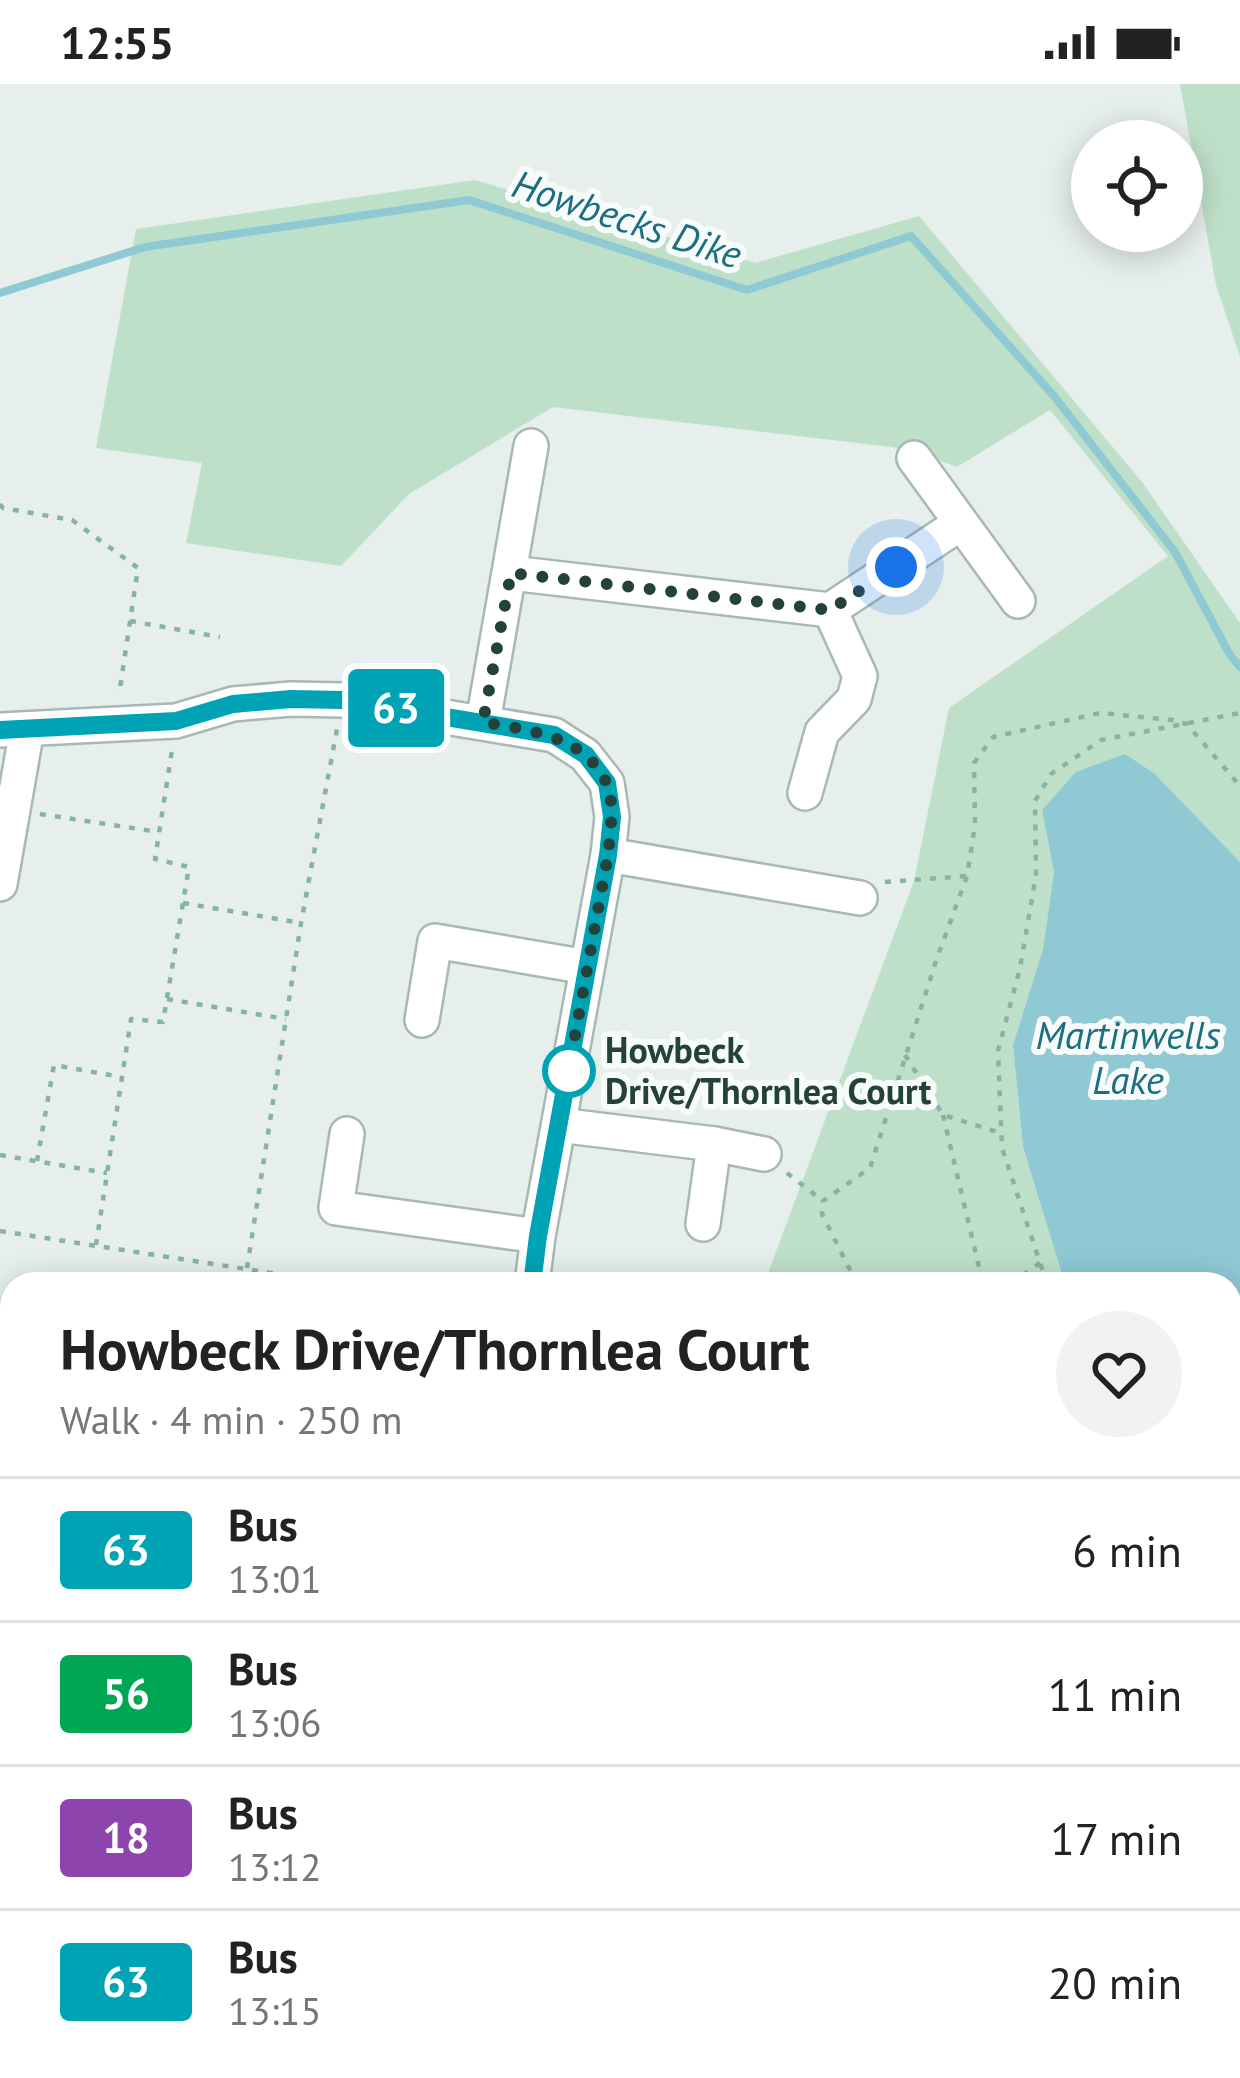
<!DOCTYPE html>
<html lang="en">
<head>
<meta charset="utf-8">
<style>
  body { margin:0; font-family:"PT Sans",sans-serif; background:#f2f2f2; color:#222; height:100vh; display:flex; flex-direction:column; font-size:45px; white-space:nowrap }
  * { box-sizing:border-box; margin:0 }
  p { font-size:39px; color:#767676 }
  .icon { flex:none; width:66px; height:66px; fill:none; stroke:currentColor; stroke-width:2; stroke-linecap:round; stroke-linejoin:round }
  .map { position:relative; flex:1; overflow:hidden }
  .drawer { position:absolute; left:0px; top:1188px; width:1242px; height:807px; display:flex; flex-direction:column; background:#fff; border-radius:36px 36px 0 0; box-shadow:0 6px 30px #0003 }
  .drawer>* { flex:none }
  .badge { padding:0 24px; border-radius:9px; font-size:42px; line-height:78px }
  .tools { position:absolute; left:1071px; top:36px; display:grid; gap:24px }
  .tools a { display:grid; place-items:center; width:132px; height:132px; border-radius:50%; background:#fff; box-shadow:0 6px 30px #0003; font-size:60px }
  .you { position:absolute; width:60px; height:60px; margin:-30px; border:9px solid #fff; border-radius:50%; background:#1a73e8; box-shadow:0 0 0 18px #1a73e833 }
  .map>.badge { position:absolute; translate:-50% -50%; box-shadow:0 0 0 6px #fff }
  .round { display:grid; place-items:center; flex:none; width:126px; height:126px; border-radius:63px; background:#f2f2f2 }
  .summary { display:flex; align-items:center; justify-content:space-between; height:204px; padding:0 60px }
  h1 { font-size:57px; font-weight:600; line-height:90px }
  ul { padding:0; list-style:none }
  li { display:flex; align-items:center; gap:36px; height:144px; padding:0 60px; border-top:3px solid #e0e0e0 }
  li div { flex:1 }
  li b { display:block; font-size:45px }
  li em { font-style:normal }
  li .badge { min-width:132px; font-weight:700; text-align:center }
  .status { display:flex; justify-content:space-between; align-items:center; height:84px; padding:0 60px; background:#fff; direction:ltr }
  .status svg { height:33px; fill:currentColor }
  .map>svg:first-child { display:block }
  .green { fill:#bfe0c8 }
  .water { fill:#8ec9d4 }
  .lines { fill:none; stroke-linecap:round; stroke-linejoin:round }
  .stream { stroke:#8ec9d4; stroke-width:8 }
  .minor-casing { stroke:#a8b8b2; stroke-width:38 }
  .path { stroke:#86b3a5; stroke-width:4.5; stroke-dasharray:6 9; stroke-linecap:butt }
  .minor { stroke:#fff; stroke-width:33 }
  .line-casing { stroke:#fff; stroke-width:27 }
  .line { stroke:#00a3b4; stroke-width:18 }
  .walk { stroke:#24423a; stroke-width:12; stroke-dasharray:0 21.6 }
  .stop-dot { fill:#fff; stroke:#00a3b4; stroke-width:6 }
  .labels { text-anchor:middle; stroke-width:12; stroke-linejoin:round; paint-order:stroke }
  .stop-label { font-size:36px; font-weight:bold; fill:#24423a; stroke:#f7fbf9; text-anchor:start }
  .water-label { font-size:39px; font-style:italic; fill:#1c6f80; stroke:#f7fbf9 }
</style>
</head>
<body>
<div class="status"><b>12:55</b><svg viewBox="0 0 49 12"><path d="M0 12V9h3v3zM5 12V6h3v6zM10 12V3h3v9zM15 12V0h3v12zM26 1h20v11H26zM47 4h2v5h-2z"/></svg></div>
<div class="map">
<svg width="1240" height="1994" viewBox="0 0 1240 1994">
  <rect width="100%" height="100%" fill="#e6efeb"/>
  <g class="green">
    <path d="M 1180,0 L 1240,0 L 1240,273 L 1216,201 Z"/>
    <path d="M 475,96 L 755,179 L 919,132 L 1142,398 L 1240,539 L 1240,778 L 1154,689 L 1125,670 L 1042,726 L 1054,788 L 1043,865 L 1013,961 L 1023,1063 L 1065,1200 L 764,1200 L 914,797 L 949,624 L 1168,472 L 1050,326 L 957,383 L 908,365 L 553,323 L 409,410 L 341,482 L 186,459 L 202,379 L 96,364 L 136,145 Z"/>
    <path d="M 1230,1449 L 1240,1457 L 1240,1868 L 1230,1865 Z"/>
    <path d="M 0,1604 L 12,1605 L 12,1983 L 360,1983 L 357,1994 L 0,1994 Z"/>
  </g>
  <path class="water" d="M 1125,670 L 1154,689 L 1240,778 L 1240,1457 L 1230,1449 L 1230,1200 L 1065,1200 L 1023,1063 L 1013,961 L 1043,865 L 1054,788 L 1042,726 L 1076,688 Z"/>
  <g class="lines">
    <path class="stream" d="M 0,209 L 145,163 L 469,116 L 747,206 L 911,152 L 1054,312 L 1175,468 L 1230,571 L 1240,583"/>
    <defs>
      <g id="minor">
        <path d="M 914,374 L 1018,517"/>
        <path d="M 511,489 L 830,526 L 961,439"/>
        <path d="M 483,638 L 531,362"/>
        <path d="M 0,646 L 176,637 L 233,620 L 291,615 L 343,616 L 554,651 L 585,671 L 607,699 L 612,733 L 608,771 L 538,1152 L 532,1200"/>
        <path d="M 805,709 L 822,648 L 854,615 L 860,592 L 830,526"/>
        <path d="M 608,771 L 860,814"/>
        <path d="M 0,800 L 27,645"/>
        <path d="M 422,936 L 435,857 L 587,883"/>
        <path d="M 559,1041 L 714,1060 L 764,1070"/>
        <path d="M 347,1050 L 336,1124 L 538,1152"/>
        <path d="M 703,1140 L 714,1060"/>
        <path d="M 0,1430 L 12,1352"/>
        <path d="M 0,1474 L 12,1476"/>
        <path d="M 1099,1983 L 1112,1994"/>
        <path d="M 560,1994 L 563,1983"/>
        <path d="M 831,1994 L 833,1983"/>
        <path d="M 965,1994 L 966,1983"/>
      </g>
    </defs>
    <use href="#minor" class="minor-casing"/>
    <g class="path">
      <path d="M 0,420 L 3,424 L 72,436 L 138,484 L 119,611"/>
      <path d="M 130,537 L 220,553"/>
      <path d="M 40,730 L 159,748"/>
      <path d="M 885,798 L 967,792"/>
      <path d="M 183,819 L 301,839"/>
      <path d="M 167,915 L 286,935"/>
      <path d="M 905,971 L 943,1031 L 1001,1049"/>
      <path d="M 943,1031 L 983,1200"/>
      <path d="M 0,1071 L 107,1089"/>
      <path d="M 37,1077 L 54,981 L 121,993"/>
      <path d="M 787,1089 L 823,1117"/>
      <path d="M 0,1147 L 343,1200"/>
      <path d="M 96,1161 L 131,935 L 163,938 L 189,783 L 155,775 L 172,666"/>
      <path d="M 247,1184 L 301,839 L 337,645"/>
      <path d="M 857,1200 L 822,1130 L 823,1117 L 870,1084 L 936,877 L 967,792 L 975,741 L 974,679 L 993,653 L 1100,629 L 1172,636 L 1187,640 L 1240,702"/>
      <path d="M 1011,1200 L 1041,1178"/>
      <path d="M 1047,1200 L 1002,1064 L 998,967 L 1020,884 L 1036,791 L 1035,717 L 1051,690 L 1101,656 L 1240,629"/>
      <path d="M 1230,1473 L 1240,1480"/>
      <path d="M 1230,1526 L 1240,1528"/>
      <path d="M 0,1615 L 12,1612"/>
      <path d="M 1230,1748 L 1240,1751"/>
      <path d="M 199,1994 L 201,1983"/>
    </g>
    <use href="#minor" class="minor"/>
  </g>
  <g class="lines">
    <defs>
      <path id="line" d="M 0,646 L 176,637 L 233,620 L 291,615 L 343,616 L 554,651 L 586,671 L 607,699 L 612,733 L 608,771 L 538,1152 L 532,1200"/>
    </defs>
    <use href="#line" class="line-casing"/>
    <use href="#line" class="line"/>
    <path class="walk" d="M 569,987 L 566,1001 L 608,771 C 610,748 616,717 605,696 C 581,650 529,647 483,638 L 511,489 L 830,526 L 896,483"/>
  </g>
  <circle class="stop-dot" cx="569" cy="987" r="24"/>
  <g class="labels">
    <g class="stop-label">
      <text x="605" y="979">Howbeck<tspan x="605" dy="41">Drive/Thornlea Court</tspan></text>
    </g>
    <g class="water-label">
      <text transform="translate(627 135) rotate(18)" y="14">Howbecks Dike</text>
      <text x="1128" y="965">Martinwells<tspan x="1128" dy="45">Lake</tspan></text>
    </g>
  </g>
</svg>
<div class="tools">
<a><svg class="icon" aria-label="locate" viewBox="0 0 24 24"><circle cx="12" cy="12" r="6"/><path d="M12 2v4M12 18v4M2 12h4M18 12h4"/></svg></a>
</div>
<div class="you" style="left:896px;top:483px"></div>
<b class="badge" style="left:396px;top:624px;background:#00a3b4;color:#fff">63</b>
<section class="drawer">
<div class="summary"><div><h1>Howbeck Drive/Thornlea Court</h1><p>Walk · 4 min · 250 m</p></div><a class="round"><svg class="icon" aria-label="heart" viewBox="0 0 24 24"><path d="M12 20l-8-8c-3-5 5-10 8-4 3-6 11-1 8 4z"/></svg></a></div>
<ul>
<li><span class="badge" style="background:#00a3b4;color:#fff">63</span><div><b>Bus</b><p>13:01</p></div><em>6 min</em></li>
<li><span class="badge" style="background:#00a651;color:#fff">56</span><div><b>Bus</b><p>13:06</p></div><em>11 min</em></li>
<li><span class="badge" style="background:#8e44ad;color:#fff">18</span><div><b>Bus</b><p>13:12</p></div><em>17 min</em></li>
<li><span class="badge" style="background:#00a3b4;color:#fff">63</span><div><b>Bus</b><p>13:15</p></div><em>20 min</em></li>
</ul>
</section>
</div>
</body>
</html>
